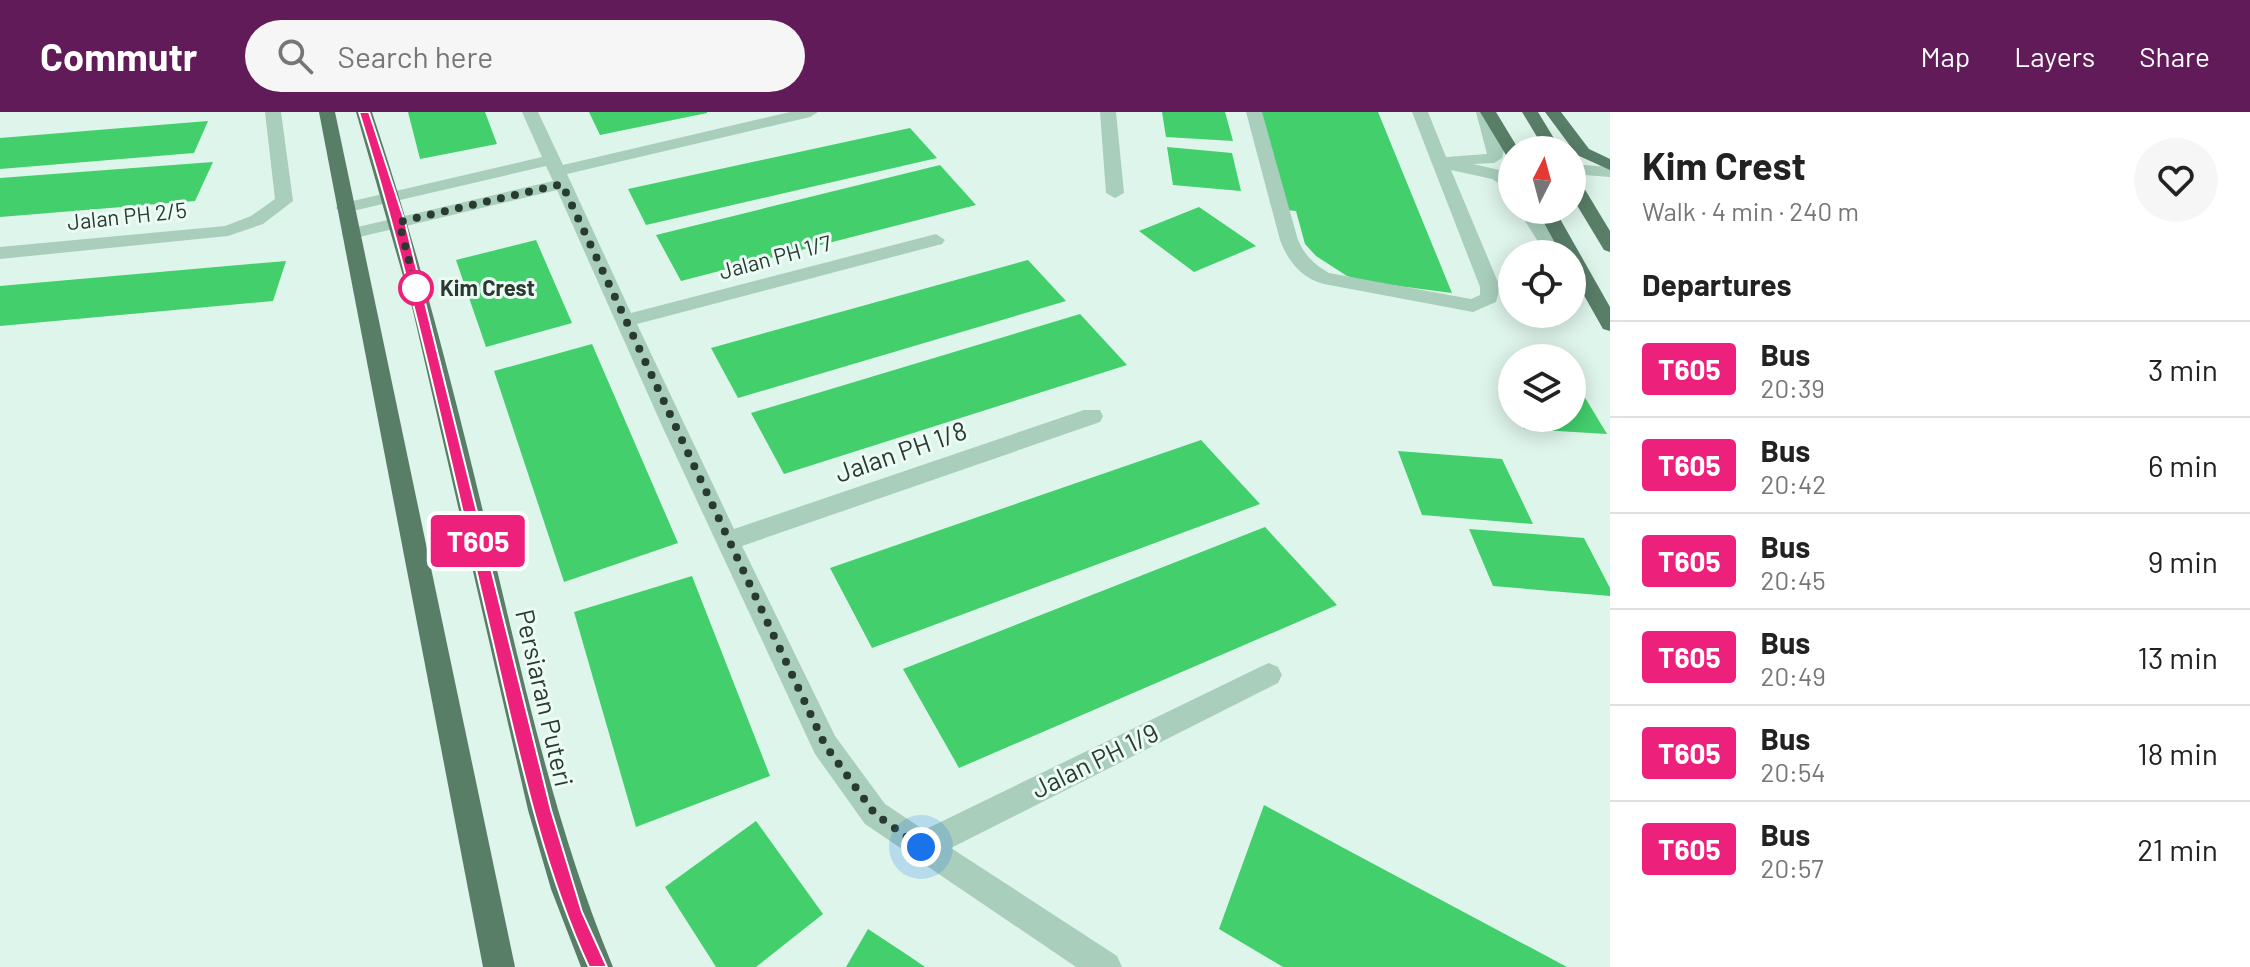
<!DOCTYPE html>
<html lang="en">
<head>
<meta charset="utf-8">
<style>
  body { margin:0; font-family:Barlow,sans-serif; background:#f6f6f6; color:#222; height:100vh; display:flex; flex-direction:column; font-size:30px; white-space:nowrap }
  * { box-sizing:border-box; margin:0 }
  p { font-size:26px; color:#767676 }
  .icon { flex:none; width:44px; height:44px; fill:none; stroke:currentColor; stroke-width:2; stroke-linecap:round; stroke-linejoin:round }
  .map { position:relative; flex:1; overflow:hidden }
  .details { display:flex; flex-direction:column; background:#fff; width:640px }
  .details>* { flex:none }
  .badge { padding:0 16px; border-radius:6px; font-size:28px; line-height:52px }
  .needle { width:52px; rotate:6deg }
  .fabs { position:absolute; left:1498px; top:24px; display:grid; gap:16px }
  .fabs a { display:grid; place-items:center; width:88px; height:88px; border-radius:50%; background:#fff; box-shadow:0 4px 20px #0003; font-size:40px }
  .you { position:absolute; width:40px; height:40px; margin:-20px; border:6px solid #fff; border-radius:50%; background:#1a73e8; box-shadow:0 0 0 12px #1a73e833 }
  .map>.badge { position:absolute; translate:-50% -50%; box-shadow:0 0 0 4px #fff }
  h2 { padding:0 32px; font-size:30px; line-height:72px }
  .round { display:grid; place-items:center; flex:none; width:84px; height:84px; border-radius:42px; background:#f6f6f6 }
  .summary { display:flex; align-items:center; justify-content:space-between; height:136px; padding:0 32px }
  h1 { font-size:38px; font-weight:700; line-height:60px }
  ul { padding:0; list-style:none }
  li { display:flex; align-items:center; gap:24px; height:96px; padding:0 32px; border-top:2px solid #e0e0e0 }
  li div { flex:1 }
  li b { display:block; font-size:30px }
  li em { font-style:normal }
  li .badge { min-width:88px; font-weight:700; text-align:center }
  header { display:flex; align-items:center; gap:48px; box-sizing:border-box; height:112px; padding:0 40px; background:#601b58; color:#fff }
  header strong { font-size:38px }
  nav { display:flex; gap:44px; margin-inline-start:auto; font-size:28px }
  .search { width:560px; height:72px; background:#f6f6f6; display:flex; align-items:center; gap:20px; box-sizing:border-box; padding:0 28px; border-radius:44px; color:#767676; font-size:30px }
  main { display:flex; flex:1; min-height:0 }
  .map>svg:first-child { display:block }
  .building { fill:#42cf6c }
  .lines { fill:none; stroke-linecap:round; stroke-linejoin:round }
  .minor { fill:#a9cebc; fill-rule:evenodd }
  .major { fill:#597e68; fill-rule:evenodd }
  .line { fill:#ed207b; stroke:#fff; stroke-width:2 }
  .walk { stroke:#293b30; stroke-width:8; stroke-dasharray:0 14.4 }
  .stop-dot { fill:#fff; stroke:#ed207b; stroke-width:4 }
  .labels { text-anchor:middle; stroke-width:6; stroke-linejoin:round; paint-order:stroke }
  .far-street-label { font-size:22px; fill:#293b30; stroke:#ecfbf5 }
  .far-stop-label { font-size:22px; font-weight:bold; fill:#293b30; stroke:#ecfbf5; text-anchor:start }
  .street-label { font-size:26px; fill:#293b30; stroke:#ecfbf5 }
</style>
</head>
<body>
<header>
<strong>Commutr</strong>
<div class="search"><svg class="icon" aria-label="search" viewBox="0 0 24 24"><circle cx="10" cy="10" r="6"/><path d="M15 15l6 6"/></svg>Search here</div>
<nav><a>Map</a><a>Layers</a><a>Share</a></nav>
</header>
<main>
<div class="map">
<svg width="1610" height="855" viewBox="0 0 1610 855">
  <rect width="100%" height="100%" fill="#def5eb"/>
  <g class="building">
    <path d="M 408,0 L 485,0 L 497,32 L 420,47 Z"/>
    <path d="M 589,0 L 707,0 L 707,1 L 600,23 Z"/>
    <path d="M 1162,0 L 1225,0 L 1233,29 L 1166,25 Z"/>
    <path d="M 1261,0 L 1378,0 L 1452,181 L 1368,170 L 1347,164 L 1316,144 L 1305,132 L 1296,99 L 1286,98 Z"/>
    <path d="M 208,9 L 194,41 L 0,57 L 0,26 Z"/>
    <path d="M 910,16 L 937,46 L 646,113 L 628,77 Z"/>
    <path d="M 1167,35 L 1232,41 L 1241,79 L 1173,73 Z"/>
    <path d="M 213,50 L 195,89 L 0,105 L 0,66 Z"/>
    <path d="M 940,53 L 976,93 L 681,169 L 656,123 Z"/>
    <path d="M 1199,95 L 1256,134 L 1194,160 L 1139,119 Z"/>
    <path d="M 536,128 L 572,211 L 486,235 L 456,148 Z"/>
    <path d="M 1028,148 L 1066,189 L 738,286 L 711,236 Z"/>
    <path d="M 286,149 L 273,189 L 0,214 L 0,174 Z"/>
    <path d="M 1080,202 L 1127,253 L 784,362 L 751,301 Z"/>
    <path d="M 592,232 L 678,431 L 564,470 L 494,259 Z"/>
    <path d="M 1572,279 L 1581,279 L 1607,322 L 1524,317 L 1518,306 L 1572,306 Z"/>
    <path d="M 1201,328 L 1260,392 L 872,536 L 830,456 Z"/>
    <path d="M 1398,339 L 1502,347 L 1533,412 L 1422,403 Z"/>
    <path d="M 1265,415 L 1337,493 L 959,656 L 903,557 Z"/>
    <path d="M 1469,417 L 1584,426 L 1610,476 L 1610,484 L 1493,474 Z"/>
    <path d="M 692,464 L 770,664 L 636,715 L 574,500 Z"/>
    <path d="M 1264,693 L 1353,741 L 1567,855 L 1283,855 L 1219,817 Z"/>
    <path d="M 756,709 L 823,802 L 756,855 L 716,855 L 665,775 Z"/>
    <path d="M 868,817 L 909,844 L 925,855 L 846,855 Z"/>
  </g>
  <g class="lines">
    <g class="minor">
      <path d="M 265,0 L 281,0 L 293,89 L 263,112 L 228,124 L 0,147 L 0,135 L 225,114 L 251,104 L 275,87 Z"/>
      <path d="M 522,0 L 538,0 L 563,53 L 790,0 L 818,0 L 810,5 L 567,62 L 631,201 L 936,122 L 945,128 L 942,132 L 637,212 L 734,417 L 1084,298 L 1100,298 L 1103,304 L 1100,310 L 742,434 L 835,624 L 885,692 L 924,718 L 1260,555 L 1269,551 L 1278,555 L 1282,563 L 1278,571 L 951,736 L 1117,844 L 1122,855 L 1076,855 L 865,712 L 815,642 L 663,316 L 557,78 L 351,127 L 345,126 L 342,122 L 345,118 L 553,69 L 546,54 L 344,101 L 335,96 L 344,91 L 542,45 Z"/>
      <path d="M 1100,0 L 1116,0 L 1124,81 L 1115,86 L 1106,81 Z"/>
      <path d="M 1246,0 L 1262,0 L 1298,128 C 1305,144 1314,152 1329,161 L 1471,187 L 1480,183 L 1480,175 L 1412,0 L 1428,0 L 1446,45 L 1487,42 L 1476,0 L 1492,0 L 1504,38 L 1502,46 L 1494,51 L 1473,52 L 1504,59 L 1512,66 L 1512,79 L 1492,67 L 1451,58 L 1500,175 L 1496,190 L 1473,200 L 1324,172 C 1301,166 1288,149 1280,128 Z"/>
      <path d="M 1572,52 L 1610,55 L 1610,65 L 1572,62 Z"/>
      <path d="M 1518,98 L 1536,98 L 1564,142 L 1546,142 Z"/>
    </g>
    <g class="major">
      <path d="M 319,0 L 335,0 L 515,855 L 483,855 Z"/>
      <path d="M 356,0 L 372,0 C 420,144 457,290 492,437 C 526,579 557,720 613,855 L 581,855 L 551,777 L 528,698 L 413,199 Z"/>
      <path d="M 1480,0 L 1496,0 L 1519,38 L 1512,38 L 1512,45 L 1506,43 Z"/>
      <path d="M 1522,0 L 1538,0 L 1561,38 L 1545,38 Z"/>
      <path d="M 1545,0 L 1561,0 L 1589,37 L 1610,47 L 1610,58 L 1577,43 Z"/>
      <path d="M 1572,65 L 1578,66 L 1610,119 L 1610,140 L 1604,138 L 1572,85 Z"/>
      <path d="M 1537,98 L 1555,98 L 1610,195 L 1610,219 L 1603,217 L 1572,162 L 1572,142 L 1561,142 Z"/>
    </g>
  </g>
  <path class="line" d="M 359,0 L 369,0 L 405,110 L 551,698 L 582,800 L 607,855 L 589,855 C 543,756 519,643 493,530 C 451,353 414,174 359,0 Z"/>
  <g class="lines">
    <path class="walk" d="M 416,176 L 399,110 L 562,72 L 825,633 L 875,702 L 921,735"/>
  </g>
  <circle class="stop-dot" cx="416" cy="176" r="16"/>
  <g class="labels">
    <g class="far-street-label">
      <text transform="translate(127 104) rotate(-6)" y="8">Jalan PH 2/5</text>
      <text transform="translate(775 145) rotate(-15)" y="8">Jalan PH 1/7</text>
    </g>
    <g class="far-stop-label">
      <text x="440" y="184">Kim Crest</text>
    </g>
    <g class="street-label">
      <text transform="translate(901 340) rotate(-19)" y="9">Jalan PH 1/8</text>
      <text transform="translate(544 586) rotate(77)" y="9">Persiaran Puteri</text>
      <text transform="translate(1095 649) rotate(-26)" y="9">Jalan PH 1/9</text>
    </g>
  </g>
</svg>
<div class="fabs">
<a><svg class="needle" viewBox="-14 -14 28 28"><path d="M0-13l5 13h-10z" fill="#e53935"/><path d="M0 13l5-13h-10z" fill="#767676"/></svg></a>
<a><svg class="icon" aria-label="locate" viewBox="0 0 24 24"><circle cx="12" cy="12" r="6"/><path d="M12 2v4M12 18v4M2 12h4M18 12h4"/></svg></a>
<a><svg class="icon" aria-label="layers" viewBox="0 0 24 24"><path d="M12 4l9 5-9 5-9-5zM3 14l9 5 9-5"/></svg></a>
</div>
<div class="you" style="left:921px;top:735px"></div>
<b class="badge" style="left:478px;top:429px;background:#ed207b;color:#fff">T605</b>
</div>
<section class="details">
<div class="summary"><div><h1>Kim Crest</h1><p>Walk · 4 min · 240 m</p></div><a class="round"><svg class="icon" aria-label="heart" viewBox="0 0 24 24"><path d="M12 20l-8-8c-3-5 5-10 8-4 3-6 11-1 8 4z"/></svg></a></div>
<h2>Departures</h2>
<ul>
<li><span class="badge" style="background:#ed207b;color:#fff">T605</span><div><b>Bus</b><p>20:39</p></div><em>3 min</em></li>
<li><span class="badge" style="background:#ed207b;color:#fff">T605</span><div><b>Bus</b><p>20:42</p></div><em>6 min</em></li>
<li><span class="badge" style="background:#ed207b;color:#fff">T605</span><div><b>Bus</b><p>20:45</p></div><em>9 min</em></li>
<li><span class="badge" style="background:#ed207b;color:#fff">T605</span><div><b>Bus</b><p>20:49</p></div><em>13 min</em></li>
<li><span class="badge" style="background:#ed207b;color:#fff">T605</span><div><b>Bus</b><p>20:54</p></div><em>18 min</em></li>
<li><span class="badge" style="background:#ed207b;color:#fff">T605</span><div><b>Bus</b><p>20:57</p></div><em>21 min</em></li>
</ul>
</section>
</main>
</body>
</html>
